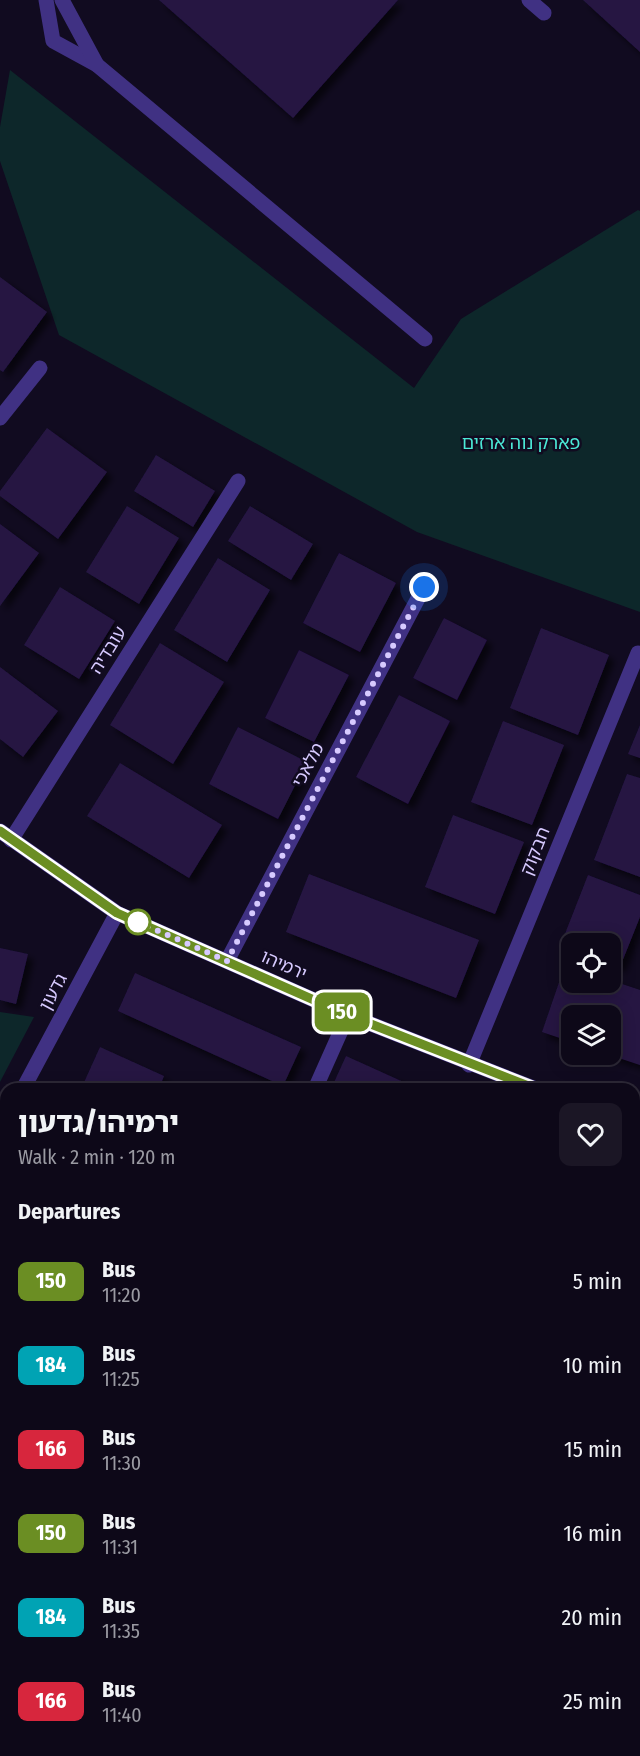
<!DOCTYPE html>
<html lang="en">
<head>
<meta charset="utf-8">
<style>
  body { margin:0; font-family:"Fira Sans Condensed","Noto Sans Hebrew",sans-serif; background:#1b1625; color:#f1f3f6; height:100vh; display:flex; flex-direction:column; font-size:22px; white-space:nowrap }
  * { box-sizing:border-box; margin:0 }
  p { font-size:20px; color:#9a9aa2 }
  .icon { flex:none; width:33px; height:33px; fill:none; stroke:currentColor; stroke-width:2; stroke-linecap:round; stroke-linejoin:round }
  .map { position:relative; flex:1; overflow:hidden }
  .panel { position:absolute; left:0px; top:1083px; width:640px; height:674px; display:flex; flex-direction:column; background:#0d0818; border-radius:18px 18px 0 0; box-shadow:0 3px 15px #0003,0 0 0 2px #2d2937 }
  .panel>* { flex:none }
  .badge { padding:0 12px; border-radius:9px; font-size:21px; line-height:39px }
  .fabs { position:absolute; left:561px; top:933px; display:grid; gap:12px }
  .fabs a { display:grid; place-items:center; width:60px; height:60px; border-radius:12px; background:#0d0818; box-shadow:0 3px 15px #0003,0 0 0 2px #2d2937; font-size:30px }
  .you { position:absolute; width:30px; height:30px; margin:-15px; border:4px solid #fff; border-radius:50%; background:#1a73e8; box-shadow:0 0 0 9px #1a73e833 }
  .map>.badge { position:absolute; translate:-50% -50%; box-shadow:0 0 0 3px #fff }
  h2 { padding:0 18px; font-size:22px; line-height:54px }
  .round { display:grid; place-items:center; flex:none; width:63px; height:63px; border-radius:12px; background:#1b1625 }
  .overview { display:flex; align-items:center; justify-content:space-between; height:102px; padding:0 18px }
  h1 { font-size:28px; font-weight:800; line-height:45px }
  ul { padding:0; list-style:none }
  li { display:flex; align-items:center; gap:18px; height:84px; padding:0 18px }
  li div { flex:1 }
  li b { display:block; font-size:22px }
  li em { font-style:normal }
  li .badge { min-width:66px; font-weight:700; text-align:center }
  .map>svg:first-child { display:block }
  .green { fill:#0d272a }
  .building { fill:#251543; filter:url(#shadow) }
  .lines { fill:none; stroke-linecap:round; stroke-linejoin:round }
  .path { stroke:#23aeba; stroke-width:4; stroke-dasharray:3 4.5; stroke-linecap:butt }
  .minor { stroke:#403183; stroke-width:15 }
  .line-casing { stroke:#fff; stroke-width:14 }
  .line { stroke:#6b8e23; stroke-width:9 }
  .walk { stroke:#d7caff; stroke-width:6; stroke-dasharray:0 10.8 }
  .stop-dot { fill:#fff; stroke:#6b8e23; stroke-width:3 }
  .labels { text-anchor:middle; stroke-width:5; stroke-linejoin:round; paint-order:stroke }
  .park-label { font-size:18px; fill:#4ce9d7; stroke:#110b20 }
  .street-label { font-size:18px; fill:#d7caff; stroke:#110b20 }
</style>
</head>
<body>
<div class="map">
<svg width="640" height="1756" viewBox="0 0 640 1756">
  <defs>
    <filter id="shadow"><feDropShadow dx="5.5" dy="5.5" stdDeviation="3" flood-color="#0009"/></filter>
  </defs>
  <rect width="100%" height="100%" fill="#110b20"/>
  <g class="green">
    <path d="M 10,70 L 414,388 L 461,319 L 638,210 L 640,211 L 640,612 L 417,532 L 59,335 L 0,161 L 0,127 Z"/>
    <path d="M 0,1012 L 34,1017 L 0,1082 Z"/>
    <path d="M 0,1223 L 6,1225 L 6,1308 L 0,1305 Z"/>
    <path d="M 6,1369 L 6,1552 L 0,1545 L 0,1378 Z"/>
  </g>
  <g class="building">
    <path d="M 159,0 L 398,0 L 293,118 Z"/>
    <path d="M 583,0 L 640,0 L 640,52 Z"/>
    <path d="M 0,277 L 47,312 L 3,372 L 0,370 Z"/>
    <path d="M 47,428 L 107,472 L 58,539 L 0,496 L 0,491 Z"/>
    <path d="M 156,455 L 215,491 L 193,527 L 134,491 Z"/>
    <path d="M 127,506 L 179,538 L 139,604 L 86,572 Z"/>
    <path d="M 250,506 L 313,544 L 291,580 L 228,541 Z"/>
    <path d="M 0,524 L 39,553 L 0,606 Z"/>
    <path d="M 339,553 L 396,583 L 360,652 L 303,623 Z"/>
    <path d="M 218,558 L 270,590 L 227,662 L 174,630 Z"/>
    <path d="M 60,587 L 115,621 L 79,679 L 24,645 Z"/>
    <path d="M 444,618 L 487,640 L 457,700 L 413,678 Z"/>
    <path d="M 541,628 L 609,655 L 578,735 L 510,708 Z"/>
    <path d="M 160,643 L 224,682 L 173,764 L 110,725 Z"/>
    <path d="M 299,650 L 349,675 L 314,742 L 265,718 Z"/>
    <path d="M 0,667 L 58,711 L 23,757 L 0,739 Z"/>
    <path d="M 399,695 L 450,721 L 408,804 L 356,777 Z"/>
    <path d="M 503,721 L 564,745 L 532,825 L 471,802 Z"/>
    <path d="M 640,725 L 640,758 L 628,754 Z"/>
    <path d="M 238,727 L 307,762 L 278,819 L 209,784 Z"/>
    <path d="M 120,763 L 222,825 L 189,878 L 87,816 Z"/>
    <path d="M 627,774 L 640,778 L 640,877 L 594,860 Z"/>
    <path d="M 453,815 L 524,842 L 495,914 L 425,887 Z"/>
    <path d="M 309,874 L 479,940 L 456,998 L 286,932 Z"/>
    <path d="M 588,875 L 640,895 L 640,917 L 620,967 L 610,963 L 610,944 L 572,944 L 572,948 L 561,944 Z"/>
    <path d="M 0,948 L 28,954 L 16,1004 L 0,1000 Z"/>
    <path d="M 565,965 L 572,968 L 572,982 L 610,980 L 640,990 L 640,1065 L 610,1055 L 610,1016 L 572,1016 L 572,1042 L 542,1032 Z"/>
    <path d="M 135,973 L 301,1047 L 283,1086 L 118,1011 Z"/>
    <path d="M 100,1047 L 164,1076 L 159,1089 L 81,1089 Z"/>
    <path d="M 346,1056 L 419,1089 L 331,1089 Z"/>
    <path d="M 634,1501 L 640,1503 L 640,1570 L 634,1567 Z"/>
    <path d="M 2,1574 L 6,1579 L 6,1674 L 0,1667 Z"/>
    <path d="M 634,1645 L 640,1648 L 640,1691 L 634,1701 Z"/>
    <path d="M 46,1750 L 82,1750 L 76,1756 L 50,1756 Z"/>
    <path d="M 187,1750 L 292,1750 L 288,1756 L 183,1756 Z"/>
    <path d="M 347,1750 L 404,1750 L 401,1756 L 355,1756 Z"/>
    <path d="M 509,1750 L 601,1750 L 598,1756 L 506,1756 Z"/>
  </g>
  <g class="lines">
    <g class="path">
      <path d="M 0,1266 L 6,1268"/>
      <path d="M 634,1475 L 640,1476"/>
    </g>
    <g class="minor">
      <path d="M 46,0 L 53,41 L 97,65 L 425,339"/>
      <path d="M 62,0 L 97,65"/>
      <path d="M 529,0 L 544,13"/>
      <path d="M 0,418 L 40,368"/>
      <path d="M 0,831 L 117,913 L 348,1015 L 536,1089"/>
      <path d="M 11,840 L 238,481"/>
      <path d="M 227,961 L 424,587"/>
      <path d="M 469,1065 L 638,653"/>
      <path d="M 23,1089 L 117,913"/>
      <path d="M 315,1089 L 348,1015"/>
      <path d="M 634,1121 L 640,1123"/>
      <path d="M 0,1132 L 6,1121"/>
      <path d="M 634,1350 L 640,1332"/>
      <path d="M 634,1613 L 640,1616"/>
      <path d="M 0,1735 L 6,1743"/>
      <path d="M 12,1750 L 17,1756"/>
      <path d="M 126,1756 L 133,1750"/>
      <path d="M 451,1756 L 455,1750"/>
    </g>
  </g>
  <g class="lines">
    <defs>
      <path id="line" d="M 0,831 L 117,913 L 348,1015 L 536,1089"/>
    </defs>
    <use href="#line" class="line-casing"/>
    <use href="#line" class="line"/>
    <path class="walk" d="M 138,922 L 227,961 L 424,587"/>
  </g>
  <circle class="stop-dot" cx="138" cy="922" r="12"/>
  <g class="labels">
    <g class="park-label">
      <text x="521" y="449">פארק נוה ארזים</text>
    </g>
    <g class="street-label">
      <text transform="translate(108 650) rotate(-58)" y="6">עובדיה</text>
      <text transform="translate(308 765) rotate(-62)" y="6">מלאכי</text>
      <text transform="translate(535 851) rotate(-68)" y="6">חבקוק</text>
      <text transform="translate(284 965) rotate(24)" y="6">ירמיהו</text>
      <text transform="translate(53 992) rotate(-62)" y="6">גדעון</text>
    </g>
  </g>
</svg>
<div class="fabs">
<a><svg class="icon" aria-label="locate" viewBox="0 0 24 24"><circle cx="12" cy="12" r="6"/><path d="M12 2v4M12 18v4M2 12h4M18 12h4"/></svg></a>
<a><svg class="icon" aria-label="layers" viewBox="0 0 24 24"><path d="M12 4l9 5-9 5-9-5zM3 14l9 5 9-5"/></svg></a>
</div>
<div class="you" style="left:424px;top:587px"></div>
<b class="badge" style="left:342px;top:1012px;background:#6b8e23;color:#fff">150</b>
<section class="panel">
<div class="overview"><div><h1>ירמיהו/גדעון</h1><p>Walk · 2 min · 120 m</p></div><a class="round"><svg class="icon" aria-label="heart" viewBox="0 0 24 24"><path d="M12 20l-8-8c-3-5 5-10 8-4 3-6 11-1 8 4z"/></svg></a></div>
<h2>Departures</h2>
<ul>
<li><span class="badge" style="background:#6b8e23;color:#fff">150</span><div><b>Bus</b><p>11:20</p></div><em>5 min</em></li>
<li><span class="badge" style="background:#00a3b4;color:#fff">184</span><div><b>Bus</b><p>11:25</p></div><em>10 min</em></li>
<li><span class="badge" style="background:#d7263d;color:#fff">166</span><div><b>Bus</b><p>11:30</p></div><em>15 min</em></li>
<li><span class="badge" style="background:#6b8e23;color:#fff">150</span><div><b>Bus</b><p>11:31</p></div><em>16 min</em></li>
<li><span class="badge" style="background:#00a3b4;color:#fff">184</span><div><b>Bus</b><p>11:35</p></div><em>20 min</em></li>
<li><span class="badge" style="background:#d7263d;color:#fff">166</span><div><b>Bus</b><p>11:40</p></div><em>25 min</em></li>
</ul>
</section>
</div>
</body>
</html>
